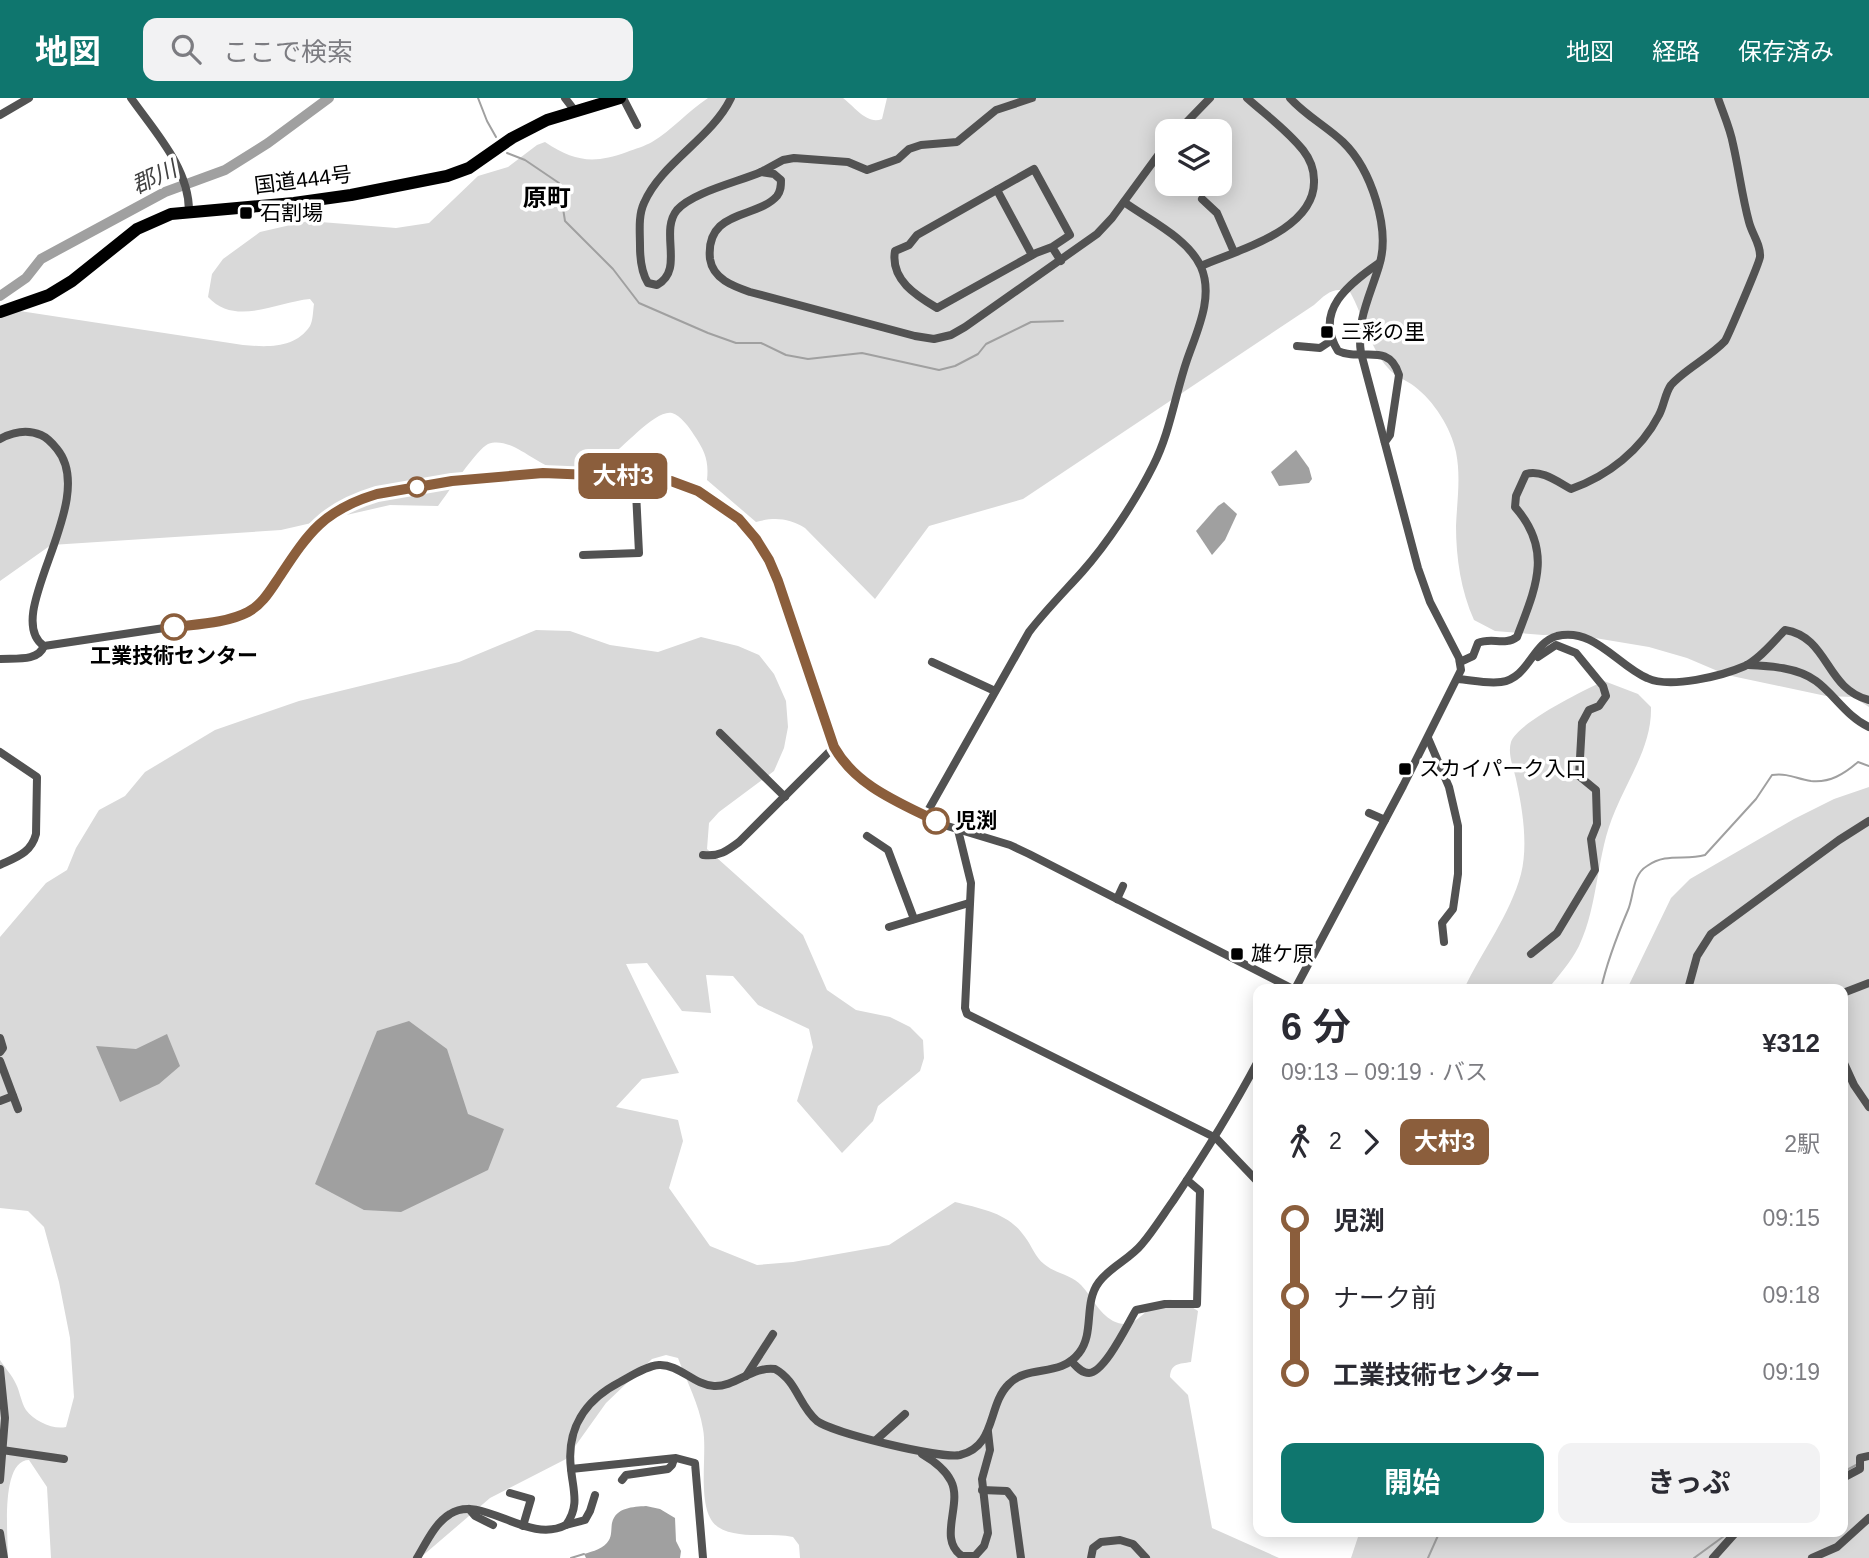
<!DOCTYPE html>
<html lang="ja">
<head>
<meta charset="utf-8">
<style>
  body { margin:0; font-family:Helvetica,"Noto Sans JP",sans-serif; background:#f2f2f3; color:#2b2b33; height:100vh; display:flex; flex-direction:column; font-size:26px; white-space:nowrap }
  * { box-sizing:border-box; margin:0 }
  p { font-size:23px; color:#7c7c81 }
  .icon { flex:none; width:38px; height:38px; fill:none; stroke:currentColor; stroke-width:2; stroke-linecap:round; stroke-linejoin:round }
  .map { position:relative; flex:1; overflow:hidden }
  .drawer { position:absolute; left:1253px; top:886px; width:595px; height:553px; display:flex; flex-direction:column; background:#fff; border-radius:14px; box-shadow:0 4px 18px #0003 }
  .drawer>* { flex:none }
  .badge { padding:0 14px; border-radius:10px; font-size:24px; line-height:46px }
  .tools { position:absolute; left:1155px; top:21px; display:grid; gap:14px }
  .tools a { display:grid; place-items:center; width:77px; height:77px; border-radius:14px; background:#fff; box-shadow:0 4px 18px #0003; font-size:35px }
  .map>.badge { position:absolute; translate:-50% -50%; box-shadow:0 0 0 4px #fff }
  .legs { display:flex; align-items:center; gap:10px; height:77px; padding:0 28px; font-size:23px }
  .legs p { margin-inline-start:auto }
  .summary { display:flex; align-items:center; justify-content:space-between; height:119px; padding:0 28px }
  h1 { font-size:38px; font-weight:700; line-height:52px }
  .button { display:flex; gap:14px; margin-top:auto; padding:14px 28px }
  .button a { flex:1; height:80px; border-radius:14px; background:#0f766e; color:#fff; font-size:28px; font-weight:700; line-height:80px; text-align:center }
  .button a+a { background:#f2f2f3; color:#2b2b33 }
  ul { padding:0 28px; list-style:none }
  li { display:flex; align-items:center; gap:24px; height:77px; font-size:26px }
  li i { display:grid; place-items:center; width:10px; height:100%; margin:0 9px; background:currentColor }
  li i::after { content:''; width:18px; height:18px; margin:-9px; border:5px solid; border-radius:50%; background:#fff }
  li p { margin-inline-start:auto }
  li:first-child i { background:linear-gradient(#0000 50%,currentColor 0) }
  li:last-child i { background:linear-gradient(currentColor 50%,#0000 0) }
  header { display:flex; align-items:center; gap:42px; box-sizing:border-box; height:98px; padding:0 35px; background:#0f766e; color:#fff }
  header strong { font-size:33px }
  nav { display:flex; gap:38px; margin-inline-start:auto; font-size:24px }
  .search { width:490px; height:63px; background:#f2f2f3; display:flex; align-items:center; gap:18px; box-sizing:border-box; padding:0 24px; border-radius:14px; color:#7c7c81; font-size:26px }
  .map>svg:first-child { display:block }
  .green { fill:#d9d9d9; fill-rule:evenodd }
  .water { fill:#a0a0a0 }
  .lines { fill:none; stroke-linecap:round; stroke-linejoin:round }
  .stream { stroke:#a0a0a0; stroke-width:2 }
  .river { stroke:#a0a0a0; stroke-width:10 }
  .minor { stroke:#525252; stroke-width:8 }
  .highway { stroke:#000; stroke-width:12 }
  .line-1-casing { stroke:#fff; stroke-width:16 }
  .line-1 { stroke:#8b5e3c; stroke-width:10 }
  .poi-dot { fill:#000; stroke:#fff; stroke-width:2.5 }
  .stop-1-dot { fill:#fff; stroke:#8b5e3c; stroke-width:3.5 }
  .labels { text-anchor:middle; stroke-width:7; stroke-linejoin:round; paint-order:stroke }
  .street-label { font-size:21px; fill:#000; stroke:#fff }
  .poi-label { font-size:21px; fill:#000; stroke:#fff; text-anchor:start }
  .stop-label { font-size:21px; font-weight:bold; fill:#000; stroke:#fff }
  .water-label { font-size:23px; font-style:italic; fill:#414141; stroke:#fff }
  .quarter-label { font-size:24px; font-weight:bold; fill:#000; stroke:#fff }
</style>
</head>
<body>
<header>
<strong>地図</strong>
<div class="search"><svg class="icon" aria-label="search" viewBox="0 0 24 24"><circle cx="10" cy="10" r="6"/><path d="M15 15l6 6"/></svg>ここで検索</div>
<nav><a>地図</a><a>経路</a><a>保存済み</a></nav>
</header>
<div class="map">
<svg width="1869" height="1460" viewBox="0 0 1869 1460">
  <rect width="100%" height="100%" fill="#fff"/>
  <g class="green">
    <path d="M 708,0 L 843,0 C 855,9 867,27 882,21 L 887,0 L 1869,0 L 1869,609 L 1853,599 L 1826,598 L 1727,577 L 1687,560 L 1649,549 L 1571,536 L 1543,537 L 1495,533 L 1474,522 C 1461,493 1456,460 1456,428 C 1457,403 1461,379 1456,354 C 1451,330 1434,303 1414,288 C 1406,282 1394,278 1388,270 C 1369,249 1364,219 1350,194 C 1333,188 1326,196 1314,207 L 1023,401 L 929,428 L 875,501 L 805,430 C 789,420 774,419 756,424 L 707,382 C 709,363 705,353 694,337 C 690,330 680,317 672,315 C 656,311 623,350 608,360 C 596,368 577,373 562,372 C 537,370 512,337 488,346 C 477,351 448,395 438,408 L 390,407 L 281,432 L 51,447 L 0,483 L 0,210 L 243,247 C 267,249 295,251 310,228 C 313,223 313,212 314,206 L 310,201 C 276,204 236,229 208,199 L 212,176 L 223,161 L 260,134 L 308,123 L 396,130 L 429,125 L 478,78 L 508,69 L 537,47 L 545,44 C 575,64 594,66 627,54 C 635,51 645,48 652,44 C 672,32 688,13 708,0 ZM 1167,33 L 1220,33 L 1220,86 L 1167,86 Z"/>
    <path d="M 536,532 L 570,533 L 610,547 L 658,554 L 701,539 L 738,548 L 759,557 L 774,576 L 786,603 L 788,629 L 784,650 L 774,673 L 719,714 L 709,725 L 707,751 L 803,837 L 827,892 L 856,912 L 890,919 L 910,929 L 923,942 L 924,960 L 920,973 L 878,1008 L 873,1023 L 842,1055 L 797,1003 L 813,949 L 809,931 L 758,907 L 733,878 L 706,877 L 711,915 L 682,913 L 647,865 L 626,866 L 679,975 L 642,981 L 616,1009 L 678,1022 L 683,1043 L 669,1090 L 710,1148 L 757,1167 L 793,1164 L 889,1147 L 955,1104 C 982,1111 1009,1115 1025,1139 C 1032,1148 1035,1159 1044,1166 C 1054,1175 1072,1177 1081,1187 C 1092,1198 1098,1215 1113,1223 C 1147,1240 1147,1177 1198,1213 L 1191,1264 C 1179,1266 1171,1265 1170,1279 L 1188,1297 L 1212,1430 L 1279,1460 L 800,1460 L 799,1447 L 793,1439 C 770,1434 738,1442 718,1429 C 695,1413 708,1357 703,1331 C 699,1306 687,1284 678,1260 L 666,1257 L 652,1261 L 606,1305 L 566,1361 L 490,1400 L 420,1460 L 51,1460 L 47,1389 L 29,1362 C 0,1362 8,1439 8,1460 L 0,1460 L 0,1262 C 5,1270 12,1277 16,1286 C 20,1294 21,1304 26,1312 C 34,1323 53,1332 66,1329 L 74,1299 L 70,1240 L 59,1184 L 44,1129 L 28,1113 L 0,1110 L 0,839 L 46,785 L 67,772 L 76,750 L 99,712 L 125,698 L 145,674 L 215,632 L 299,603 L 459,564 Z"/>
    <path d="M 1604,583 L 1638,596 L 1651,609 C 1652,647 1629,679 1615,713 C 1596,756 1599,806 1579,848 C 1571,864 1559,877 1548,891 L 1464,891 C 1482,853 1510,817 1521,776 C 1528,748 1523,714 1517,686 C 1515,673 1507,657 1511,644 C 1517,625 1584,592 1604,583 Z"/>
    <path d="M 1869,689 L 1869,1460 L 1351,1460 L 1360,1433 L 1843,1433 L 1843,891 L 1627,891 L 1671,800 L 1690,781 L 1794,721 L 1834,701 Z"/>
  </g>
  <g class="water">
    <path d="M 1296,352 L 1309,370 L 1312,381 L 1309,385 L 1279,388 L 1271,374 Z"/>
    <path d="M 1224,404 L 1237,416 L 1225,442 L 1212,457 L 1196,433 L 1218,408 Z"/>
    <path d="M 409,923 L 447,951 L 468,1016 L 504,1031 L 488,1072 L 401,1114 L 364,1112 L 315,1086 L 377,933 Z"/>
    <path d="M 167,936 L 180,968 L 159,986 L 120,1004 L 96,948 L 136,951 Z"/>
    <path d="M 646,1408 L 660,1411 L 675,1420 L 676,1443 L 681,1453 L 680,1460 L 586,1460 L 584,1456 C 593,1453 604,1451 609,1442 C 612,1437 611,1430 612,1425 C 616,1409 633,1409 646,1408 Z"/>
  </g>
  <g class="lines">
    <g class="stream">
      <path d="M 478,0 L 487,23 L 496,39"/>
      <path d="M 507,55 L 525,62 L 559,85 L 565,123 L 613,171 L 639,205 L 708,235 L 736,245 L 761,245 L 786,257 L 808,261 L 862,255 L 939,272 L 955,268 L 978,256 L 986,246 L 1031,224 L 1063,223"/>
      <path d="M 1601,891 C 1607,863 1617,838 1628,812 C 1634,798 1632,777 1647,768 C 1667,754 1685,763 1705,757 L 1756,701 L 1772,677 C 1790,675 1796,681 1811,683 C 1830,685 1844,676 1858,664 L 1869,668"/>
      <path d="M 1843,1374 L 1858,1366"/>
      <path d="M 571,1460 L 584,1456"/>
      <path d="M 1428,1460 L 1440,1433"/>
      <path d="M 1694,1460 L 1731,1433"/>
    </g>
    <path class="river" d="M 0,198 L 26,180 L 41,161 L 165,94 L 225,72 L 268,45 L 329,0"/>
    <g class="minor">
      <path d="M 131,0 C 155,34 189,70 189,113"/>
      <path d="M 565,0 L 575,13"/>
      <path d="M 623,0 L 637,27"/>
      <path d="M 731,0 C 712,40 661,65 644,105 C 638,118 640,134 640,148 C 640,161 641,174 648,185 L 657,187 C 685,172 659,134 677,112 C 693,94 738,84 761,74 L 774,76 L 781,82 C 781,88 781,93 777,98 C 757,121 705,111 710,161 C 713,181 733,188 750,194 L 915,238 L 934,241 L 951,237 L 965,229 L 1097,136 L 1112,120 L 1167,45"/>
      <path d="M 1290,0 C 1305,17 1326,28 1343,44 C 1371,71 1391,131 1379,168 C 1370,198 1356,223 1361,255 L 1418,470 L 1430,504 L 1459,560 L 1461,572 L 1403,688 L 1295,891"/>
      <path d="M 0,17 L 29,0"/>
      <path d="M 1178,33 L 1210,0"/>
      <path d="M 761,74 L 783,62 L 794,60 L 848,64 L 867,72 L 898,61 L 909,51 L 921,47 L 957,44 L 996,12 L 1032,0"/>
      <path d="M 997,92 L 1032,157"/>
      <path d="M 1202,101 L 1217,115 L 1234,154"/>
      <path d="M 1052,149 L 1036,155 L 937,210 C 917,198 890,182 895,153 L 909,147 L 917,137 L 1034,71 L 1070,137 L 1052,149 L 1061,163"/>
      <path d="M 1379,165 C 1349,186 1313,213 1338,253 C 1360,264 1389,243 1399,277 L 1390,337 L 1385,344"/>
      <path d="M 1201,168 C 1238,152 1316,132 1314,82 C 1314,70 1310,61 1303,52 C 1287,32 1266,17 1247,0"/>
      <path d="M 1297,248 L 1320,250 L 1332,242"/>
      <path d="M 0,341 C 13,334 27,331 41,337 C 48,340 53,346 57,351 C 100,403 0,518 44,548 L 231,520 C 242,516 254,512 263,503 C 269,497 273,488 278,481 C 295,455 309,430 336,413 C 396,374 635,361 699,394 C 738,413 761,444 778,483 L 834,649 L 851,674 L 867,687 L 944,727 L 1010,747 L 1029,756 L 1293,891"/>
      <path d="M 582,376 L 585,387 L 636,394 L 639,455 L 583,457"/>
      <path d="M 0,561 C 15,560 38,564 44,548"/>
      <path d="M 932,564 L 995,593"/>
      <path d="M 1460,564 L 1473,558 L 1478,545 C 1491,539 1505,548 1517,539 C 1535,491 1554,453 1515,409 L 1516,398 L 1526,376 C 1541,371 1558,384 1571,391 C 1608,378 1641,352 1659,317 C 1664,308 1665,295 1671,287 C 1684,272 1710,259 1725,243 C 1728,238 1759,166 1760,159 C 1761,147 1752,136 1749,124 C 1742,98 1739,72 1733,46 C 1730,30 1723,15 1718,0"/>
      <path d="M 1747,567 C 1769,568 1797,569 1816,583 C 1834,596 1847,619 1869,629"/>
      <path d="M 1458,581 C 1471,582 1487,586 1501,584 C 1529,580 1532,545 1557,538 C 1594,529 1617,567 1647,580 C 1670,591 1722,578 1745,568 C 1760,561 1774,543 1785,532 C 1829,539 1825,591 1869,602"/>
      <path d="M 720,635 L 785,699"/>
      <path d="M 1428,640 L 1449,689 L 1458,728 L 1458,776 L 1453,811 L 1442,825 L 1444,844"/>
      <path d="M 0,654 L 37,679 L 36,736 C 31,755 17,759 0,767"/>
      <path d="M 1369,715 L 1385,722"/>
      <path d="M 925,718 L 1029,534 C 1045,513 1064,494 1082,474 C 1107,446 1136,402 1153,368 C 1170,335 1175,297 1187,262 C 1197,233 1214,199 1201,169 C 1188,140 1149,122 1124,104"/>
      <path d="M 958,732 L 971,785 L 965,910 L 967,916 L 1216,1040 L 1258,1084"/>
      <path d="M 867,738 L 888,752 L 914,821"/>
      <path d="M 703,757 C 719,759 727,753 739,744 L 834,649"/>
      <path d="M 1117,801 L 1123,788"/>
      <path d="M 889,829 L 969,805"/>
      <path d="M 1531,856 L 1557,835 L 1595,772 L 1591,741 L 1597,726 L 1596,692 L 1579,678 L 1582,625 L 1589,612 L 1599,608 L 1606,598 L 1603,588 L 1576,555 L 1556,547 L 1538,559"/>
      <path d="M 1688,891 L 1697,858 L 1711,836 L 1839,742 L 1869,723"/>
      <path d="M 1843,895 L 1869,885"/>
      <path d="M 0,940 L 3,950 L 0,954"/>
      <path d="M 0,963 L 18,1011"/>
      <path d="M 1843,963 L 1854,987 L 1869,1009"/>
      <path d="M 0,1003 L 13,998"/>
      <path d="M 1071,1263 C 1076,1268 1081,1275 1089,1275 C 1105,1274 1128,1225 1136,1212 L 1165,1206 L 1197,1206 L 1200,1093 L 1187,1082"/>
      <path d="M 0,1271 L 5,1320 L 0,1382"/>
      <path d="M 746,1278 L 773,1236"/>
      <path d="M 876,1342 L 905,1316"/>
      <path d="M 2,1352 L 64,1361"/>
      <path d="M 922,1356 C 934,1363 945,1371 951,1383 C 963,1406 937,1441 962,1458 L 975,1458 L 984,1448 L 988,1435 L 982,1381 L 990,1352 L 988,1334"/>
      <path d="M 571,1371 L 676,1360 L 695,1365 L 703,1460"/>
      <path d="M 1843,1380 L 1860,1371 L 1860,1360 L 1869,1358"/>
      <path d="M 622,1382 L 626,1377 L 668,1371 L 672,1367 L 674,1361"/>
      <path d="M 982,1392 L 1007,1393 L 1013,1401 L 1021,1460"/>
      <path d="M 510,1395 L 531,1401 L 523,1428"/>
      <path d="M 469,1411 L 475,1418 L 493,1427"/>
      <path d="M 566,1427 L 585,1422 L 590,1413 L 595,1397"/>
      <path d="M 0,1435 L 4,1460"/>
      <path d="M 417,1460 C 426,1445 435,1425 450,1416 C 482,1395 527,1447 566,1427 C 580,1408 573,1392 571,1371 C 566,1331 585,1302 620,1284 C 631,1278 646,1268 659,1267 C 679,1266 694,1287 714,1288 C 735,1289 753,1268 775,1271 C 797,1283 799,1308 817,1323 C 833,1335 941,1361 960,1357 C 997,1348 987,1307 1009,1286 C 1028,1266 1060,1280 1079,1255 C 1095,1235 1083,1205 1099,1184 C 1110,1169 1130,1161 1142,1146 C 1153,1133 1163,1117 1173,1103 C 1204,1057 1232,1012 1258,963"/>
      <path d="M 1091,1460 L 1093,1450 L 1101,1444 L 1120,1442 L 1133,1446 L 1146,1460"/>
      <path d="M 1713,1460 L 1737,1433"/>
      <path d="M 1812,1460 L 1837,1449 L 1869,1420"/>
    </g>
    <path class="highway" d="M 0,214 L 49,197 L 72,183 L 137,131 L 171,116 L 294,105 L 351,97 L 447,78 L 469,70 L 512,40 L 547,22 L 620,0"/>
  </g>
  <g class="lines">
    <defs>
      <path id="line-1" d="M 174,529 C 198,526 227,525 248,514 C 263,506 271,491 280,478 C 309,434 324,412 377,396 L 452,383 L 543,375 L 640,379 L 671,383 L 698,393 L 739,421 L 756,441 L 769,462 L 778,483 L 834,649 C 856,688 898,704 936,723"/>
    </defs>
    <use href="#line-1" class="line-1-casing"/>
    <use href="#line-1" class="line-1"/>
  </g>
  <g class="poi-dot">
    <rect x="239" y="108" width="14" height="14" rx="3.5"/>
    <rect x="1320" y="227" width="14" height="14" rx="3.5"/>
    <rect x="1398" y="664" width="14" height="14" rx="3.5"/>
    <rect x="1230" y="849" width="14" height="14" rx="3.5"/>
  </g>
  <g class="stop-1-dot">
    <circle cx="417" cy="389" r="9"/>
    <circle cx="174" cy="529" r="12"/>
    <circle cx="936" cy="723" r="12"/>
  </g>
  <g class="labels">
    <g class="street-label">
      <text transform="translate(303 82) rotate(-7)" y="7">国道444号</text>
    </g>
    <g class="poi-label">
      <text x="260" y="122">石割場</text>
      <text x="1341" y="241">三彩の里</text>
      <text x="1419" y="678">スカイパーク入口</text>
      <text x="1251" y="863">雄ケ原</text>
    </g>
    <g class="stop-label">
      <text x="174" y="565">工業技術センター</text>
      <text x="955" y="730" text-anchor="start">児渕</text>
    </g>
    <g class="water-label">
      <text transform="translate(154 79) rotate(-25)" y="8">郡川</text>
    </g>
    <g class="quarter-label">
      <text x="547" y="108">原町</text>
    </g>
  </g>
</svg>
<div class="tools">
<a><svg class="icon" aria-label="layers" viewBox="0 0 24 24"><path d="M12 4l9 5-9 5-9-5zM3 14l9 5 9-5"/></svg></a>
</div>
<b class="badge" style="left:623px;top:378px;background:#8b5e3c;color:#fff">大村3</b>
<section class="drawer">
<div class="summary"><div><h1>6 分</h1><p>09:13 – 09:19 · バス</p></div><b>¥312</b></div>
<div class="legs"><svg class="icon" aria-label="walk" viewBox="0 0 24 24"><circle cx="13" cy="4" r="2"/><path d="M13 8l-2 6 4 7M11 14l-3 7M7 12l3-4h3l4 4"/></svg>2<svg class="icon" aria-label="forward" viewBox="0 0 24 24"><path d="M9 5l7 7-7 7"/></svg><b class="badge" style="background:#8b5e3c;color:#fff">大村3</b><p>2駅</p></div>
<ul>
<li><i style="color:#8b5e3c"></i><b>児渕</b><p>09:15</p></li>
<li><i style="color:#8b5e3c"></i><span>ナーク前</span><p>09:18</p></li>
<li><i style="color:#8b5e3c"></i><b>工業技術センター</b><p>09:19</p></li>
</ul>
<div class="button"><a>開始</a><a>きっぷ</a></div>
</section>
</div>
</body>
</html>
